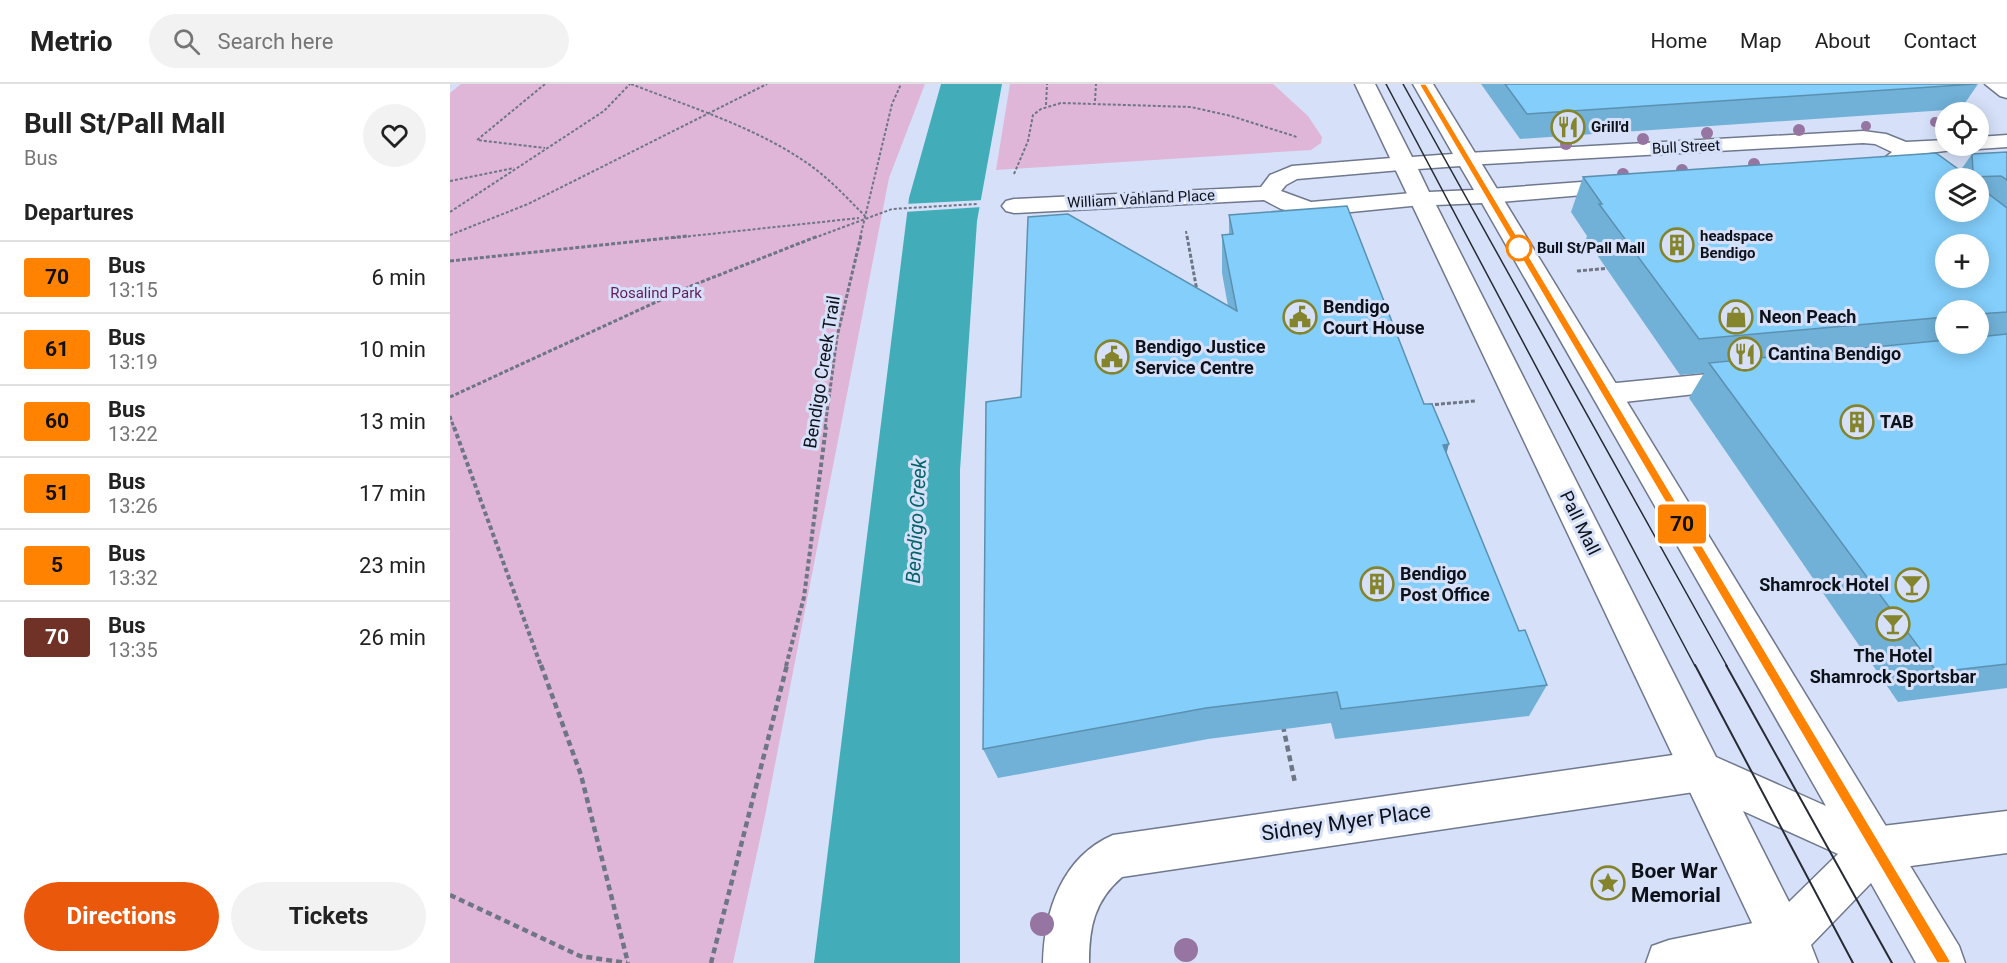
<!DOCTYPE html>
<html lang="en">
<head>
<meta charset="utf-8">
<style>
  body { margin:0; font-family:Roboto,sans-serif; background:#f2f2f2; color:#222; height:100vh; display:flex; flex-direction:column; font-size:22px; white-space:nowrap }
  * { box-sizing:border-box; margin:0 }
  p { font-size:20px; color:#767676 }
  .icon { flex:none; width:33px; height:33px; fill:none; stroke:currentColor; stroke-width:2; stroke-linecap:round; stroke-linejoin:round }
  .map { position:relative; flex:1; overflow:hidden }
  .drawer { display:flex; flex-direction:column; background:#fff; width:450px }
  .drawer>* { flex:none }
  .badge { padding:0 12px; border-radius:4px; font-size:21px; line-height:39px }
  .controls { position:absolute; left:1485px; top:18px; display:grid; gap:12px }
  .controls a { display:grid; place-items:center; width:54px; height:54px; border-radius:50%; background:#fff; box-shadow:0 3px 15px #0003; font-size:30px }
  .map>.badge { position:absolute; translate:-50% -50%; box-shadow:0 0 0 3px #fff }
  h2 { padding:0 24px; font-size:22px; line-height:54px }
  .round { display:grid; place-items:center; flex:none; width:63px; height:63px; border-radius:32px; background:#f2f2f2 }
  .head { display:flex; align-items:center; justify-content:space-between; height:102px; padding:0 24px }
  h1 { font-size:28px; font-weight:700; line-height:45px }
  .action { display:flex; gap:12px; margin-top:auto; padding:12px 24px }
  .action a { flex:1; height:69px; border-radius:36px; background:#ea580c; color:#fff; font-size:24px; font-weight:700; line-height:69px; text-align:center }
  .action a+a { background:#f2f2f2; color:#222 }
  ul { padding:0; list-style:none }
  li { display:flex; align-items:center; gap:18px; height:72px; padding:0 24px; border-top:2px solid #e0e0e0 }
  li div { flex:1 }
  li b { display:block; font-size:22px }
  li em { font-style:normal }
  li .badge { min-width:66px; font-weight:700; text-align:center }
  header { display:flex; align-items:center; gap:36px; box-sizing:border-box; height:84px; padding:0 30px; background:#fff; border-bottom:2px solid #e0e0e0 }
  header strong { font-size:28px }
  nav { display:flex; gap:33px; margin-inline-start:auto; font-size:21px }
  .search { width:420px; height:54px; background:#f2f2f2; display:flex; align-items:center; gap:15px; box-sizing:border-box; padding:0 21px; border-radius:33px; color:#767676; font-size:22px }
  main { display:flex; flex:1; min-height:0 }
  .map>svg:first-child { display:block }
  .green { fill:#dfb6d8 }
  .water { fill:#42adb8 }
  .pier { fill:#d6e1f9 }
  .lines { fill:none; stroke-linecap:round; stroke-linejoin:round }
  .minor-casing { stroke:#6f788d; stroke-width:3 }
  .highway-casing { stroke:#6f788d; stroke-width:3 }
  .path-far3 { stroke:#6e7585; stroke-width:2; stroke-dasharray:3 2; stroke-linecap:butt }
  .path-far2 { stroke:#6e7585; stroke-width:3; stroke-dasharray:4 2; stroke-linecap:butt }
  .path-far1 { stroke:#6e7585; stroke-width:4; stroke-dasharray:4.5 3; stroke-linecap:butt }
  .path { stroke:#6e7585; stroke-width:4.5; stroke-dasharray:6 4; stroke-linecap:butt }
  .minor { fill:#fff; fill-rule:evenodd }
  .highway { fill:#fff; fill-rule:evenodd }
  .tram-far1 { stroke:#262b35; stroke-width:1.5 }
  .tram { stroke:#262b35; stroke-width:2 }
  .tree { fill:#9675a2 }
  .wall { fill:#71b1d8; fill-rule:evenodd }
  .shaded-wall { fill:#5c90b0 }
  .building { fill:#83cefb; stroke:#5c90b0; stroke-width:1.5; fill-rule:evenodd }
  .line { fill:#ff8200; stroke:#fff; stroke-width:1.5 }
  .stop-dot { fill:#fff; stroke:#ff8200; stroke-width:3 }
  .labels { text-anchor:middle; stroke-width:6; stroke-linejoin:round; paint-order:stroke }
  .far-poi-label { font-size:15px; font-weight:bold; fill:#0d1119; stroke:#d6e1f9; text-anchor:start }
  .far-street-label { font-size:15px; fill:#0d1119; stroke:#d6e1f9 }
  .far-stop-label { font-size:15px; font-weight:bold; fill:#0d1119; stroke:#d6e1f9; text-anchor:start }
  .far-park-label { font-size:15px; fill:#611c5b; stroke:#d6e1f9 }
  .poi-label { font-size:18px; font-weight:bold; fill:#0d1119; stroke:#d6e1f9; text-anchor:start }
  .street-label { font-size:18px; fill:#0d1119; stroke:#d6e1f9 }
  .water-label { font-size:20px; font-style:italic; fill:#05636b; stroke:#d6e1f9 }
  .near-street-label { font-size:21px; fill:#0d1119; stroke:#d6e1f9 }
  .near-poi-label { font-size:21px; font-weight:bold; fill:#0d1119; stroke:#d6e1f9; text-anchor:start }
</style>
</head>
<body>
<header>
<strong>Metrio</strong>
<div class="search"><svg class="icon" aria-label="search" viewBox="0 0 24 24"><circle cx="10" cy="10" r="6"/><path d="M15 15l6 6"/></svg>Search here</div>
<nav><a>Home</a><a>Map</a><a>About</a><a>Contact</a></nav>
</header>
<main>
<section class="drawer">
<div class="head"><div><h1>Bull St/Pall Mall</h1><p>Bus</p></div><a class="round"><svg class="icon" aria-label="heart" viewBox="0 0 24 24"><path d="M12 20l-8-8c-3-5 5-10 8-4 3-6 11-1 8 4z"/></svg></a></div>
<h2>Departures</h2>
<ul>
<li><span class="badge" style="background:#ff8200;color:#111">70</span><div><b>Bus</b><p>13:15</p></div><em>6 min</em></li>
<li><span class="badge" style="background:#ff8200;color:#111">61</span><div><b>Bus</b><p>13:19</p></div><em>10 min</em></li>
<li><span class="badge" style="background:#ff8200;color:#111">60</span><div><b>Bus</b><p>13:22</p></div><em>13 min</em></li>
<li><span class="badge" style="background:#ff8200;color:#111">51</span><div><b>Bus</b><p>13:26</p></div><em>17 min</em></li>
<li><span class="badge" style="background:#ff8200;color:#111">5</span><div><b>Bus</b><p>13:32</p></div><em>23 min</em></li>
<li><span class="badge" style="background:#703227;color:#fff">70</span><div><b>Bus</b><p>13:35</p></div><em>26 min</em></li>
</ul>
<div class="action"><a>Directions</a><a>Tickets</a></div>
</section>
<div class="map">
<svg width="1557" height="879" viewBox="0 0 1557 879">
  <rect width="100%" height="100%" fill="#d6e1f9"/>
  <g class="green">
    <path d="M 11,0 L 475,0 L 439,94 L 315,732 L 283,879 L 0,879 L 0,9 Z"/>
    <path d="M 560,0 L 823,0 L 858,32 L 872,53 L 871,59 L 861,66 L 546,86 Z"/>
  </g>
  <path class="water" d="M 491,0 L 552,0 L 527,137 L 510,386 L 510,879 L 364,879 L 459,114 Z"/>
  <path class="pier" d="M 534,116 L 532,123 L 454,128 L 455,120 Z"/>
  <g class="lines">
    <defs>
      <g id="minor">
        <path d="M 1535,0 L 1557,0 L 1557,14 L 1550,12 Z"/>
        <path d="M 1413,47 L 1436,50 L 1456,58 L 1496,56 L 1496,62 L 1507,62 L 1503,66 L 1462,71 C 1450,90 1425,94 1404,89 L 1401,84 L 1404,79 L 1432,76 L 1442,68 L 1425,60 L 1413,59 L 1017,81 L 1009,80 L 1006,75 L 1009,70 L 1017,69 Z"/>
        <path d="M 1557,51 L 1557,63 L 1528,65 L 1519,62 L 1528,62 L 1528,53 Z"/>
        <path d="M 954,73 L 962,75 L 965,80 L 962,85 L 847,95 L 836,101 L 831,107 L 861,118 L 973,108 L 981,110 L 984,115 L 981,120 L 861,132 L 831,125 L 814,116 L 564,129 L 556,127 L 552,122 L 556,117 L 564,115 L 811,103 L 820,91 L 842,82 Z"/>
        <path d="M 1172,95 L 1180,97 L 1183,102 L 1180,107 L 1039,119 L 1031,117 L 1028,112 L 1031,107 L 1039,105 Z"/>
        <path d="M 1289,287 L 1299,290 L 1303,297 L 1299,304 L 1156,320 L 1146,317 L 1142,310 L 1146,303 L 1156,300 Z"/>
        <path d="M 1251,667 L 1265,673 L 1271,687 L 1265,701 L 1251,707 L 672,793 C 644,817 639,844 639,879 L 593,879 C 594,827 612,773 663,751 Z"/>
        <path d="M 1557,727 L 1557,769 L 1424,787 L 1409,780 L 1402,765 L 1409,750 L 1424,743 Z"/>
        <path d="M 1333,833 L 1349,840 L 1356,856 L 1349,872 L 1333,879 L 1196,879 L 1202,862 L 1219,856 Z"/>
      </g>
      <path id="highway" d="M 905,0 L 925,0 L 962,73 L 1003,70 L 963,0 L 983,0 L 1509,862 L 1515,879 L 1466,879 L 1421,799 L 1361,861 L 1368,879 L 1321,879 ZM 1010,82 L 1024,106 L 979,108 L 968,85 ZM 1032,119 L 1376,722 L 1266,673 L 986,121 ZM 1293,727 L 1388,770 L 1339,818 Z"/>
    </defs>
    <use href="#minor" class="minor-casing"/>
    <use href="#highway" class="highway-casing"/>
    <g class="path-far3">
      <path d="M 95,0 L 27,56 L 95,64"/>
      <path d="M 181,0 C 240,23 305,43 357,79 C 379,94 397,114 415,132"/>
      <path d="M 645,17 L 646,0"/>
      <path d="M 596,21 L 597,0"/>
      <path d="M 564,90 L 578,57 L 583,31 L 591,25 L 611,19 L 741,23 L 781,32 L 847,53"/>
      <path d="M 0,97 L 64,84"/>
      <path d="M 0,128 L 154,27 L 180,0"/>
      <path d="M 736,147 L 737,154"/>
      <path d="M 0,151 L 78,120 L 317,0"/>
      <path d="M 223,154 L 409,134"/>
      <path d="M 364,154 L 442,125 L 527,120"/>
      <path d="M 410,154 L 442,20 L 451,0"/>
    </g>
    <g class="path-far2">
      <path d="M 737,152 L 747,207"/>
      <path d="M 0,177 L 237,152"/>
      <path d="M 1127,187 L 1161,184"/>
      <path d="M 0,313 L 241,202 L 368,152"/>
      <path d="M 979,321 L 1025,317"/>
      <path d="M 0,332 L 4,344"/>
      <path d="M 375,344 L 387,253 L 411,152"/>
    </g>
    <g class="path-far1">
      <path d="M 4,343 L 91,582"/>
      <path d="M 336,582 L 354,513 L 376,343"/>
    </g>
    <g class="path">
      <path d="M 91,581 L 131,691 L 178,879"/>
      <path d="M 833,642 L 845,699"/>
      <path d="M 0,811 L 130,872 L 177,879"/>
      <path d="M 261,879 L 337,581"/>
    </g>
    <use href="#minor" class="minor"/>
    <use href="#highway" class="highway"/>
    <g class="tram-far1">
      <path d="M 936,0 L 1245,582"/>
      <path d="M 953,0 L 1277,582"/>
    </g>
    <g class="tram">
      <path d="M 1245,581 L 1403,879"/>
      <path d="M 1276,581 L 1442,879"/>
    </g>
  </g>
  <g class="tree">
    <circle cx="1485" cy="38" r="5"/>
    <circle cx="1416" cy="42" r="5"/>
    <circle cx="1349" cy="46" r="6"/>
    <circle cx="1257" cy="49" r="6"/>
    <circle cx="1193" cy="55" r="6"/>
    <circle cx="1116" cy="60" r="6"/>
    <circle cx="1304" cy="80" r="6"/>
    <circle cx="1232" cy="86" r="6"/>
    <circle cx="1173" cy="90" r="6"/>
    <circle cx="592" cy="840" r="12"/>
    <circle cx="736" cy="866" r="12"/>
  </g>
  <g class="wall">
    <path d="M 1031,0 L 1528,0 L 1511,25 L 1070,55 Z"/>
    <path d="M 1557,68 L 1557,604 L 1448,618 L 1239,314 L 1254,289 L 1230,291 L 1136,155 L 1137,152 L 1121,128 L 1133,93 L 1510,87 L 1522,70 ZM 1496,94 L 1528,94 L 1528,128 ZM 1496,226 L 1528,226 L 1528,260 L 1496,260 Z"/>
    <path d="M 779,131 L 974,320 L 996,369 L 1069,547 L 1097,601 L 1079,632 L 885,655 L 881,639 L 758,655 L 548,694 L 533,665 L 571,313 L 778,222 L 772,189 L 772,151 L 779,151 Z"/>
  </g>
  <path class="shaded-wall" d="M 999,360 L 989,397 L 993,361 Z"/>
  <g class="building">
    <path d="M 1055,0 L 1526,0 L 1077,30 Z"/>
    <path d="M 1557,68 L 1557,96 L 1551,92 L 1521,93 L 1522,94 L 1496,94 L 1496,128 L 1528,128 L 1528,102 L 1557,124 L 1557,228 L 1528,230 L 1528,226 L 1496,226 L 1496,233 L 1249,255 L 1149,120 L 1152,120 L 1133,93 L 1486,69 L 1511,87 L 1520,90 L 1523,88 L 1522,70 ZM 1496,160 L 1528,160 L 1528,194 L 1496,194 Z"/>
    <path d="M 897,122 L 974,320 L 982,320 L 999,360 L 993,361 L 1069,547 L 1075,546 L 1097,601 L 891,625 L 887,608 L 756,624 L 533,665 L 536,318 L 571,313 L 578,133 L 618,130 L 787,227 L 772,151 L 783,150 L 779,131 Z"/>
    <path d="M 1557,250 L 1557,580 L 1487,588 L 1259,279 L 1496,256 L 1496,260 L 1528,260 L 1528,253 Z"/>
  </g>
  <path class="line" d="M 969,0 L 976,0 L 1498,873 L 1501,879 L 1487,879 Z"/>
  <defs>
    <symbol id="restaurant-ring" viewBox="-11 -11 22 22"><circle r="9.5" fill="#d6e1f9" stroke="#84842d" stroke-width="1.5"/><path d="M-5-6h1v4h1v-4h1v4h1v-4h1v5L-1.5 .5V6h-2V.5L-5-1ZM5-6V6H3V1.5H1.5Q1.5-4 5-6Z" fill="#84842d"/></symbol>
    <symbol id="building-ring" viewBox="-11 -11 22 22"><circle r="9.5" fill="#d6e1f9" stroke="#84842d" stroke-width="1.5"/><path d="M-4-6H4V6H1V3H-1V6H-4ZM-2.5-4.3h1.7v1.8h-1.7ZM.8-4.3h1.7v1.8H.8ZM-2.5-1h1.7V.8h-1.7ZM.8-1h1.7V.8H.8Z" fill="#84842d"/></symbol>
    <symbol id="civic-ring" viewBox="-11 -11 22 22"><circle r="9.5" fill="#d6e1f9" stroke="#84842d" stroke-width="1.5"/><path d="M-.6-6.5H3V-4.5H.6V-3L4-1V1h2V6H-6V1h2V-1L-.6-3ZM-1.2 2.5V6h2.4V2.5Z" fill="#84842d"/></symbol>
    <symbol id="shop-ring" viewBox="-11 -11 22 22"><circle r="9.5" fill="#d6e1f9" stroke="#84842d" stroke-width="1.5"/><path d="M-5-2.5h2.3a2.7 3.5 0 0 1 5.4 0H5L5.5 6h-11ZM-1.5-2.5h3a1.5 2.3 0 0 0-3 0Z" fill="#84842d"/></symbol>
    <symbol id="bar-ring" viewBox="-11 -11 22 22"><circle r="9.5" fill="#d6e1f9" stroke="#84842d" stroke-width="1.5"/><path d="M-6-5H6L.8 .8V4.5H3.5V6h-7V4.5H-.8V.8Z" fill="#84842d"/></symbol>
    <symbol id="sight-ring" viewBox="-11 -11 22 22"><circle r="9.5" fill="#d6e1f9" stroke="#84842d" stroke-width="1.5"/><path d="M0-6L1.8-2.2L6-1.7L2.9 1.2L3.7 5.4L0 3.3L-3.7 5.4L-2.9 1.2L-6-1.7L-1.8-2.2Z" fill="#84842d"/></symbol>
  </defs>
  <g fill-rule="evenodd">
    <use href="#restaurant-ring" x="1099" y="24" width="38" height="38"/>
    <use href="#building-ring" x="1208" y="142" width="38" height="38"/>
    <use href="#civic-ring" x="831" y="214" width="38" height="38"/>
    <use href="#shop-ring" x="1267" y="214" width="38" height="38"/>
    <use href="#restaurant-ring" x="1276" y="251" width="38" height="38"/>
    <use href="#civic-ring" x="643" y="254" width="38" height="38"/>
    <use href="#building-ring" x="1388" y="319" width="38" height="38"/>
    <use href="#building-ring" x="908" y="481" width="38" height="38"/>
    <use href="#bar-ring" x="1443" y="482" width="38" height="38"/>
    <use href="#bar-ring" x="1424" y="521" width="38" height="38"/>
    <use href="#sight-ring" x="1139" y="780" width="38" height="38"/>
  </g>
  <circle class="stop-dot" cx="1069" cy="164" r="12"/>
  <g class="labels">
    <g class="far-poi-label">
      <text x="1141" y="48">Grill'd</text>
      <text x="1250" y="157">headspace<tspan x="1250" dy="17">Bendigo</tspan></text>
    </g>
    <g class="far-street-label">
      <text transform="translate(1236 63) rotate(-3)" y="5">Bull Street</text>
      <text transform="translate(691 115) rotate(-3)" y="5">William Vahland Place</text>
    </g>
    <g class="far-stop-label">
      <text x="1087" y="169">Bull St/Pall Mall</text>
    </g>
    <g class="far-park-label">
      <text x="206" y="214">Rosalind Park</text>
    </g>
    <g class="poi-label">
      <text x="873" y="229">Bendigo<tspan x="873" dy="21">Court House</tspan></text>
      <text x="1309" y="239">Neon Peach</text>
      <text x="685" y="269">Bendigo Justice<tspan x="685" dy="21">Service Centre</tspan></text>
      <text x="1318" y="276">Cantina Bendigo</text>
      <text x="1430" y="344">TAB</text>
      <text x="950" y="496">Bendigo<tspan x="950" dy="21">Post Office</tspan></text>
      <text x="1439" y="507" text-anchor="end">Shamrock Hotel</text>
      <text x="1443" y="578" text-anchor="middle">The Hotel<tspan x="1443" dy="21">Shamrock Sportsbar</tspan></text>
    </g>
    <g class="street-label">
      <text transform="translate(372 288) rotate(-81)" y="6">Bendigo Creek Trail</text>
      <text transform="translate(1130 439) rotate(64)" y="6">Pall Mall</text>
    </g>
    <g class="water-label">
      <text transform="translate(466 437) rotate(-87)" y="7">Bendigo Creek</text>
    </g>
    <g class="near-street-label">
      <text transform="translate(896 738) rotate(-8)" y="7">Sidney Myer Place</text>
    </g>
    <g class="near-poi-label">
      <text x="1181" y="794">Boer War<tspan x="1181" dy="24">Memorial</tspan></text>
    </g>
  </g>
</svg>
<div class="controls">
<a><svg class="icon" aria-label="locate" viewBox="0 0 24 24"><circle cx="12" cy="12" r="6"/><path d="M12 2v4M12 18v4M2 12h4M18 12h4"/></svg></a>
<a><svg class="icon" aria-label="layers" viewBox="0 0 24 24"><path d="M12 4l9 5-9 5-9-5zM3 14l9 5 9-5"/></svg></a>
<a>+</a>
<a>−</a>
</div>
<b class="badge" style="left:1232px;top:440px;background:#ff8200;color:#111">70</b>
</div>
</main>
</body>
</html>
